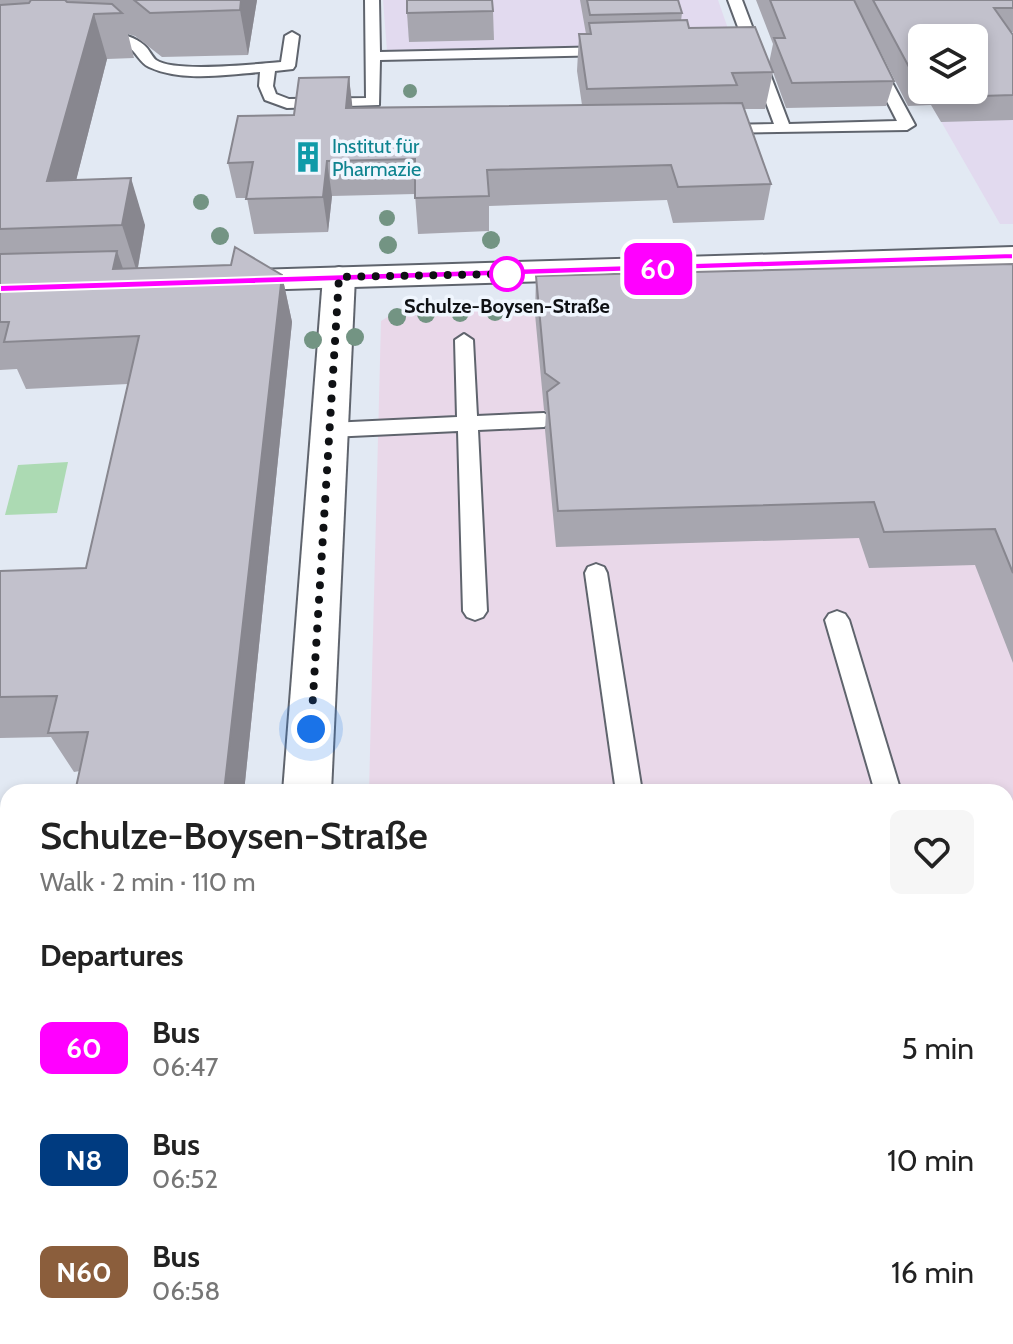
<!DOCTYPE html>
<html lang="en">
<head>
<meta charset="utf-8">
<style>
  body { margin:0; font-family:Cabin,sans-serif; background:#f6f6f6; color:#222; height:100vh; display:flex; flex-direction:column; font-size:30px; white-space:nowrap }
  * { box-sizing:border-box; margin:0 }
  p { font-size:26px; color:#767676 }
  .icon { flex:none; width:44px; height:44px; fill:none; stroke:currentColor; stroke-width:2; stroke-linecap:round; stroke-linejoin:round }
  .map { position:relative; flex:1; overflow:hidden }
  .drawer { position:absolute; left:0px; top:784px; width:1014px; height:560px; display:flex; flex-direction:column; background:#fff; border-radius:24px 24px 0 0; box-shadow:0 4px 12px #0003 }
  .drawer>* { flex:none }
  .badge { padding:0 16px; border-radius:12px; font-size:28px; line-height:52px }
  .fabs { position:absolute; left:908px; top:24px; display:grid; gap:16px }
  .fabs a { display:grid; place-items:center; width:80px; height:80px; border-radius:12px; background:#fff; box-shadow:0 4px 12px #0003; font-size:40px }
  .you { position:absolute; width:40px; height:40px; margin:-20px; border:6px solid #fff; border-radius:50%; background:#1a73e8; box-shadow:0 0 0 12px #1a73e833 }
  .map>.badge { position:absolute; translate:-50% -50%; box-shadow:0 0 0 4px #fff }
  h2 { padding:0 40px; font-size:30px; line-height:72px }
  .round { display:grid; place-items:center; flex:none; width:84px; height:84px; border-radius:12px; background:#f6f6f6 }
  .overview { display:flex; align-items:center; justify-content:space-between; height:136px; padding:0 40px }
  h1 { font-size:38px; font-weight:600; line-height:60px }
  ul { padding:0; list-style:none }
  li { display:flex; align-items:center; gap:24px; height:112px; padding:0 40px }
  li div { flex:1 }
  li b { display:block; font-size:30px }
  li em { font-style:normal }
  li .badge { min-width:88px; font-weight:700; text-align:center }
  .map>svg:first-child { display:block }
  .industrial { fill:#e9d8e9 }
  .education { fill:#e2daef }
  .green { fill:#acdab3 }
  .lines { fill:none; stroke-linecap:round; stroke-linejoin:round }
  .service-casing { stroke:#5f646d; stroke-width:4 }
  .minor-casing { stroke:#5f646d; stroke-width:4 }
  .tertiary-casing { stroke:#5f646d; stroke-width:4 }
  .service { fill:#fff; fill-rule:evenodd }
  .minor { fill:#fff; fill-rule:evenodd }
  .tertiary { fill:#fff; fill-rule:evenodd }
  .tree { fill:#739483 }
  .wall { fill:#a7a6af; fill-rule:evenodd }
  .shaded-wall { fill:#88878f }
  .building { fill:#c2c1cc; stroke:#88878f; stroke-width:2 }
  .line { fill:#f0f; stroke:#fff; stroke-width:2 }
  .walk { stroke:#0f1114; stroke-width:8; stroke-dasharray:0 14.4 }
  .stop-dot { fill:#fff; stroke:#f0f; stroke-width:4 }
  .labels { text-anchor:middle; stroke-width:7; stroke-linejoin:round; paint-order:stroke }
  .far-culture-label { font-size:20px; fill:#0d838f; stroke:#f0f6fe; text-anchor:start }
  .far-stop-label { font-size:20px; font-weight:bold; fill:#0f1114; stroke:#f0f6fe }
</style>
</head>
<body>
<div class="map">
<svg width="1013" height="1344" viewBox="0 0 1013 1344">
  <rect width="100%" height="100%" fill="#e2e9f3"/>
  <path class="industrial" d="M 1013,289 L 1013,1344 L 357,1344 L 357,1336 L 1006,1336 L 1006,792 L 369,792 L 381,321 L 402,308 Z"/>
  <g class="education">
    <path d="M 383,0 L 718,0 L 733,43 L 387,51 Z"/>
    <path d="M 1013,60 L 1013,224 L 1000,224 L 923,90 L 974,90 Z"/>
  </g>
  <path class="green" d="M 68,462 L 57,513 L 5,515 L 18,465 Z"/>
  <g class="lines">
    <defs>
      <g id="service">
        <path d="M 365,0 L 379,0 L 380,52 L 610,47 L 617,51 L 610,55 L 380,60 L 379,105 L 287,108 L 265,100 L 259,86 L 260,72 C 226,75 181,82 149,67 C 140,63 136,51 127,46 C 116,40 101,45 92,38 C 105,28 132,34 144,45 C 149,49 152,57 156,60 C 174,73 257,64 281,62 L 285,36 L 292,32 L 299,36 L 295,66 L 293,69 L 275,71 L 273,86 L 276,94 L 289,99 L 366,98 Z"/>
        <path d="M 728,0 L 742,0 L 789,124 L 897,121 L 868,64 L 875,60 L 882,64 L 915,125 L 907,130 L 715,133 L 715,127 L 720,125 L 774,124 Z"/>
        <path d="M 464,334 L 473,340 L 477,416 L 544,413 L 554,420 L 544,427 L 478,430 L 487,611 L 483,617 L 475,620 L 467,617 L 463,611 L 458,431 L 330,437 L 320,430 L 330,423 L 457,417 L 455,340 Z"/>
        <path d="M 596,564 L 604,567 L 607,573 L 642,792 L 616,792 L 585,573 L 588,567 Z"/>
        <path d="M 837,611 L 845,614 L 849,620 L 901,792 L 875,792 L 825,620 L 829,614 Z"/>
        <rect x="1006" y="822" width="7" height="24"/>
        <rect x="380" y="1336" width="34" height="8"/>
        <path d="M 759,1336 L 793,1336 L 795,1344 L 761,1344 Z"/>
      </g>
      <g id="minor">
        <path d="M 339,267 L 350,270 L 355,277 L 331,792 L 283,792 L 323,277 L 328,270 Z"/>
        <path d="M 240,1336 L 304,1336 L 303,1344 L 239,1344 Z"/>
      </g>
      <path id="tertiary" d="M 1013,247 L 1013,267 L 224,291 L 212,288 L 208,281 L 212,274 L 224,271 Z"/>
    </defs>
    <use href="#service" class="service-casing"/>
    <use href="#minor" class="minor-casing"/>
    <use href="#tertiary" class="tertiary-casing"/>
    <use href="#service" class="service"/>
    <use href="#minor" class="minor"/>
    <use href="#tertiary" class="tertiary"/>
  </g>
  <g class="tree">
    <circle cx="410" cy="91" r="7"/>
    <circle cx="201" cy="202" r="8"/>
    <circle cx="387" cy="218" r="8"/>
    <circle cx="220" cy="236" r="9"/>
    <circle cx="491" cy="240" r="9"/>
    <circle cx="388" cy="245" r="9"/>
    <circle cx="495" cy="312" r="9"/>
    <circle cx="460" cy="313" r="9"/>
    <circle cx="426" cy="314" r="9"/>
    <circle cx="397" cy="317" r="9"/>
    <circle cx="355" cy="337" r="9"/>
    <circle cx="313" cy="340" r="9"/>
  </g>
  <g class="wall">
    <path d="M 0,0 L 257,0 L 248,55 L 162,57 L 135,36 L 128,34 L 134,58 L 107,59 L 76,180 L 145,225 L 138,268 L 282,275 L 292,322 L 244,792 L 75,792 L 80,771 L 74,772 L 51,737 L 0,738 L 0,571 L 86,568 L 128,384 L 26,389 L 17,369 L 0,370 Z"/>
    <path d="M 580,0 L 678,0 L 682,13 L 681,21 L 689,28 L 769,63 L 773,44 L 756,0 L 854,0 L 894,81 L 886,106 L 786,108 L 773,72 L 765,109 L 744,109 L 771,184 L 764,220 L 673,223 L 667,200 L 489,206 L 489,231 L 418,234 L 415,194 L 332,196 L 328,232 L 254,234 L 247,198 L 236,198 L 228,163 L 294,115 L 349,77 L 352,107 L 582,105 L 577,71 L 579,34 L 586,34 Z"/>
    <path d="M 854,0 L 1013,0 L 1013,32 L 1011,32 L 1013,35 L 1013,120 L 941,122 L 931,105 L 908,106 ZM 922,38 L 974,90 L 922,90 Z"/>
    <path d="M 493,11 L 494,40 L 409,42 L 407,13 Z"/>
    <path d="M 1013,264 L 1013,663 L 975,565 L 869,568 L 859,538 L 556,547 L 545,430 L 546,412 L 544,410 L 535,314 L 536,276 Z"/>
    <path d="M 1013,854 L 1013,1121 L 1006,1121 L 1006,855 Z"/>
    <rect x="0" y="991" width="8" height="109"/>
    <path d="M 0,1227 L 189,1336 L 189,1344 L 0,1344 Z"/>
    <path d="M 1006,1253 L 1013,1253 L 1013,1344 L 996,1344 L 994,1336 L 1006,1336 Z"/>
  </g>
  <g class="shaded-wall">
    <path d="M 241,0 L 257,0 L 248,55 L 240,10 Z"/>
    <path d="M 94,14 L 107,59 L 64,228 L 47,181 Z"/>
    <path d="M 349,77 L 353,112 L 346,108 Z"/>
    <path d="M 327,161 L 332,196 L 328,232 L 323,197 Z"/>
    <path d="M 131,178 L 145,225 L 137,272 L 122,225 Z"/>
    <path d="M 117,251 L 133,298 L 113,269 Z"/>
    <path d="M 282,275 L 292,322 L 244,792 L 224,792 Z"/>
    <path d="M 162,1336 L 189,1336 L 189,1344 L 161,1344 Z"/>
  </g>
  <g class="building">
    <path d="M 31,0 L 65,0 L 67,2 L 112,4 L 122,13 L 94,14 L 47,181 L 131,178 L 122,225 L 0,229 L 0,5 L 29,3 Z"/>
    <path d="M 134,0 L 241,0 L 240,10 L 150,13 Z"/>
    <path d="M 407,0 L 492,0 L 493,11 L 407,13 Z"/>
    <path d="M 587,0 L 678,0 L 682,13 L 590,15 Z"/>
    <path d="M 770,0 L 854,0 L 894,81 L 792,83 L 774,38 L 785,38 Z"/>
    <path d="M 873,0 L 1013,0 L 1013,8 L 994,8 L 1013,35 L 1013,95 L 950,97 L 946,90 L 974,90 L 974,38 L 922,38 L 922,80 L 916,80 Z"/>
    <path d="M 687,20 L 689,28 L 755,27 L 773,72 L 732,73 L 737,85 L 587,89 L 579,34 L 591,34 L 589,23 Z"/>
    <path d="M 349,77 L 346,108 L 742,103 L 771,184 L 678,187 L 671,165 L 487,170 L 489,196 L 415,198 L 415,159 L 327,161 L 323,197 L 246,199 L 253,162 L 228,163 L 238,116 L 294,115 L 299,78 Z"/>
    <path d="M 235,247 L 282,275 L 224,792 L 75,792 L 88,732 L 48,733 L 57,696 L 0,697 L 0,571 L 86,568 L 139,336 L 4,342 L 9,322 L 0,322 L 0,254 L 117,251 L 113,269 L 231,265 Z"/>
    <path d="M 1013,264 L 1013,573 L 995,529 L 884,532 L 874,502 L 558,511 L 547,392 L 559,383 L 545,373 L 536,276 Z"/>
    <path d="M 1013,854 L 1013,1109 L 1006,1110 L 1006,855 Z"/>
    <path d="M 0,991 L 8,991 L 8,1074 L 0,1075 Z"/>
    <path d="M 8,1226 L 8,1336 L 0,1336 L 0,1227 Z"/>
    <path d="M 1006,1253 L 1013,1253 L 1013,1313 L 1006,1285 Z"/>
    <path d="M 11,1336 L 162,1336 L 161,1344 L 10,1344 Z"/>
    <path d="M 431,1336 L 646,1336 L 647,1344 L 431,1344 Z"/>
  </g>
  <path class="line" d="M 1013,253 L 1013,259 L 0,292 L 0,285 Z"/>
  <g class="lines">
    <path class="walk" d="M 311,729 L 339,277 L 507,274"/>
  </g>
  <defs>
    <symbol id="building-bare" viewBox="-9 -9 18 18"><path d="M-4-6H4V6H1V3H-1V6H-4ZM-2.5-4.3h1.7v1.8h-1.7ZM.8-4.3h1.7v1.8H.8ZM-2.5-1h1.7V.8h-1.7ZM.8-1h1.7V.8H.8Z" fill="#0f9aa8" stroke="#f0f6fe" stroke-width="2.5" paint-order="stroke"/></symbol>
  </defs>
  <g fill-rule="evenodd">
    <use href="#building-bare" x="286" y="135" width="44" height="44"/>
  </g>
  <circle class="stop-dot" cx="507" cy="274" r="16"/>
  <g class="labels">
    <g class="far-culture-label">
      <text x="332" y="153">Institut für<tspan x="332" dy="23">Pharmazie</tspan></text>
    </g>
    <g class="far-stop-label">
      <text x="507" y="313">Schulze-Boysen-Straße</text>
    </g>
  </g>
</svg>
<div class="fabs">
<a><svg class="icon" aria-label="layers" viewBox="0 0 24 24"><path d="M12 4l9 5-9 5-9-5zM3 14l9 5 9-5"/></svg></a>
</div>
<div class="you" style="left:311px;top:729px"></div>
<b class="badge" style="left:658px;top:269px;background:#f0f;color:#fff">60</b>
<section class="drawer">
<div class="overview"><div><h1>Schulze-Boysen-Straße</h1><p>Walk · 2 min · 110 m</p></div><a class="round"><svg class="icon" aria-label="heart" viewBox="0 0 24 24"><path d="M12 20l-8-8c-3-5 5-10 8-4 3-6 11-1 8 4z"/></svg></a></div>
<h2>Departures</h2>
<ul>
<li><span class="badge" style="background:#f0f;color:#fff">60</span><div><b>Bus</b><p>06:47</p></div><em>5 min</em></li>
<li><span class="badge" style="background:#003b80;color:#fff">N8</span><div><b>Bus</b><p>06:52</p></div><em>10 min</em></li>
<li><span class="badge" style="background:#8b5e3c;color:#fff">N60</span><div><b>Bus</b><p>06:58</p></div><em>16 min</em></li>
</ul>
</section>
</div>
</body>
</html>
